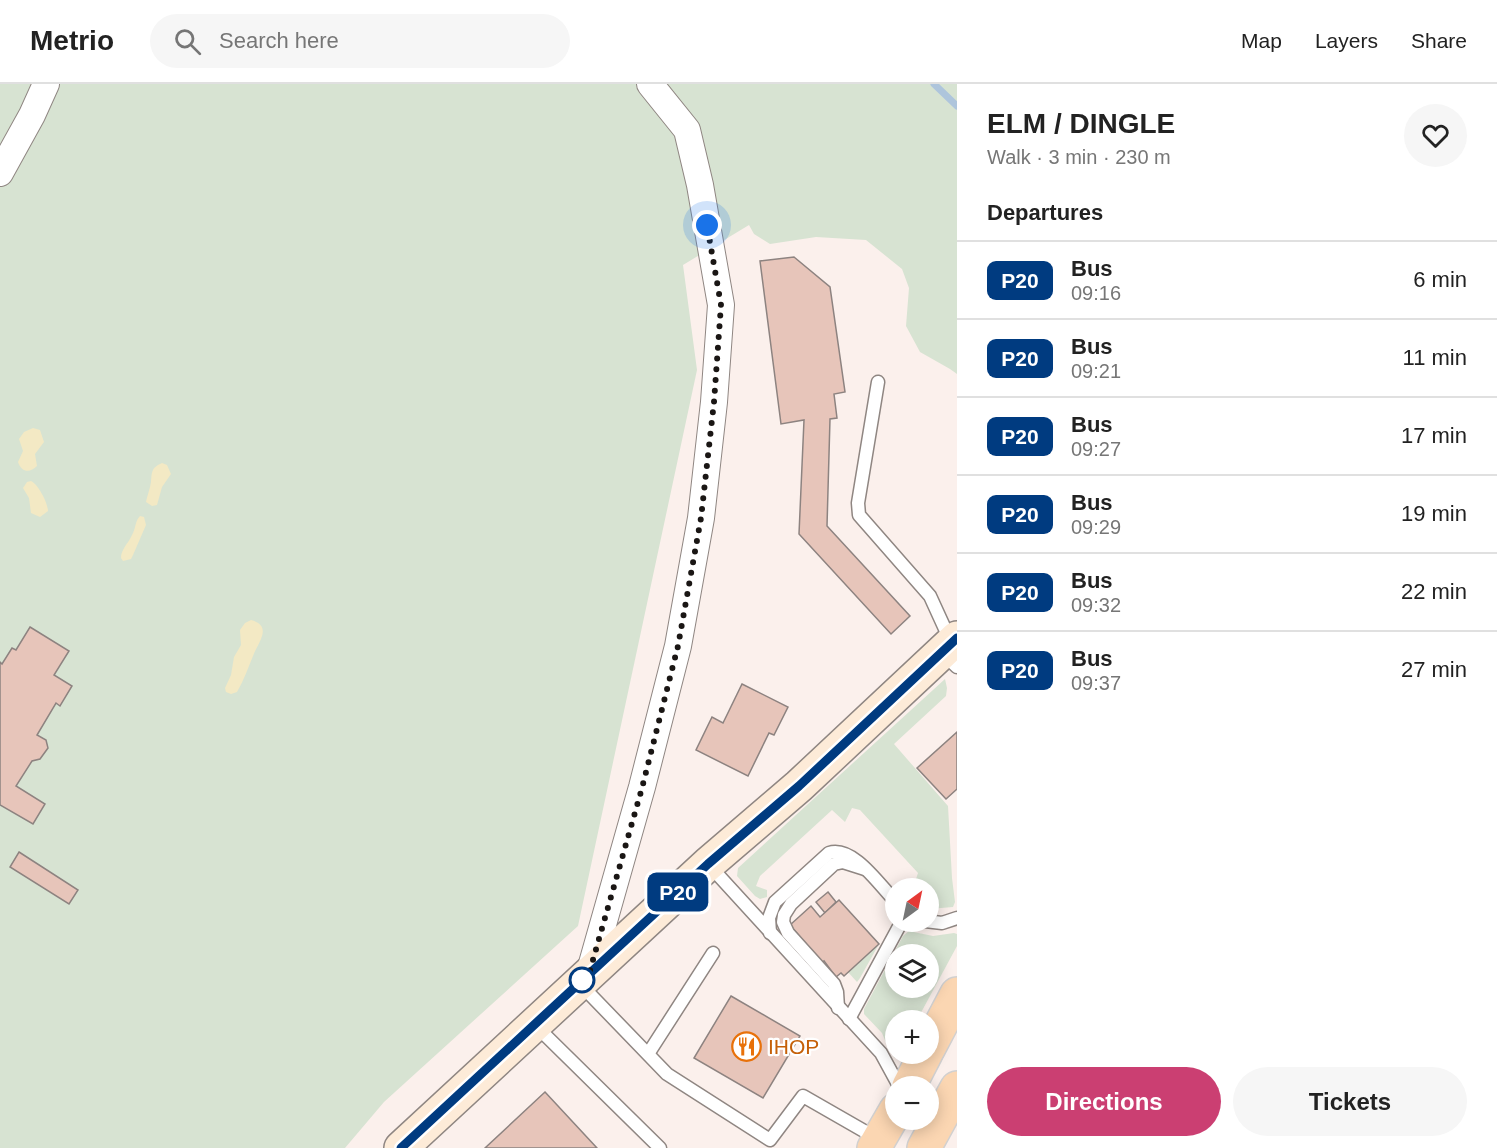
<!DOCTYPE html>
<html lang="en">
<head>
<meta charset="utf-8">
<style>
  body { margin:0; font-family:Helvetica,sans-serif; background:#f6f6f6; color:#222; height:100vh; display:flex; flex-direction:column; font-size:22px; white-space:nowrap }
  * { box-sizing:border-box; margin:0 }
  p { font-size:20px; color:#767676 }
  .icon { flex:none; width:33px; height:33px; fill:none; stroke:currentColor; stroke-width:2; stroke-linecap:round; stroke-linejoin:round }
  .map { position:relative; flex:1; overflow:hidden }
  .details { display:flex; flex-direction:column; background:#fff; width:540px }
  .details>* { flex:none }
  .badge { padding:0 12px; border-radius:9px; font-size:21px; line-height:39px }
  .needle { width:39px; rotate:33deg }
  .controls { position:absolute; left:885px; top:794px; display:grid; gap:12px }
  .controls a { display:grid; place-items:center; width:54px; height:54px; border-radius:50%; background:#fff; box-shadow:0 3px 15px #0003; font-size:30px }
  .you { position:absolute; width:30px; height:30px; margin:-15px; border:4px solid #fff; border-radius:50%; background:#1a73e8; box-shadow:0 0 0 9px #1a73e833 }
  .map>.badge { position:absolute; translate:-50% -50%; box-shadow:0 0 0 3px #fff }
  h2 { padding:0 30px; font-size:22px; line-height:54px }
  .round { display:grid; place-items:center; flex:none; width:63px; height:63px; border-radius:32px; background:#f6f6f6 }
  .overview { display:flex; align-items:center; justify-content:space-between; height:102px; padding:0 30px }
  h1 { font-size:28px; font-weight:700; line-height:45px }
  .action { display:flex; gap:12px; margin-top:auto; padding:12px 30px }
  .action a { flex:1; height:69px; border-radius:36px; background:#cb3f72; color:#fff; font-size:24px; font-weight:700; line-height:69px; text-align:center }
  .action a+a { background:#f6f6f6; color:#222 }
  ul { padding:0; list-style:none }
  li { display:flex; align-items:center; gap:18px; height:78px; padding:0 30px; border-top:2px solid #e0e0e0 }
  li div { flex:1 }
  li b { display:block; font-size:22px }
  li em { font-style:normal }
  li .badge { min-width:66px; font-weight:700; text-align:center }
  header { display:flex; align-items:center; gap:36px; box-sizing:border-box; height:84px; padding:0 30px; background:#fff; border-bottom:2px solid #e0e0e0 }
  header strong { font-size:28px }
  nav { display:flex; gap:33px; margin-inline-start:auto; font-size:21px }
  .search { width:420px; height:54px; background:#f6f6f6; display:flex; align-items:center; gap:15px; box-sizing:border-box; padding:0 21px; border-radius:33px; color:#767676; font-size:22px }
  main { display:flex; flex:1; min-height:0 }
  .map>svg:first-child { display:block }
  .green { fill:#d7e3d2; fill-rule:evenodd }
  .sand { fill:#f3e9c4 }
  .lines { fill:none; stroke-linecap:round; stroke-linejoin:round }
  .stream { stroke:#aec5dc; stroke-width:7 }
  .building { fill:#e7c5ba; stroke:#8d8380; stroke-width:1.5 }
  .service-casing { stroke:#8f8682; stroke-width:15 }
  .minor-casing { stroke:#8f8682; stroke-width:28 }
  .secondary-casing { stroke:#8f8682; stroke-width:36 }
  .primary-casing { stroke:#d1d0d0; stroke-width:36 }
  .service { stroke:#fff; stroke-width:12 }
  .minor { stroke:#fff; stroke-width:26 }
  .secondary { stroke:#fdebd8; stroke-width:33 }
  .primary { stroke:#fbd6b2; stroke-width:33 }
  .line-casing { stroke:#fff; stroke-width:14 }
  .line { stroke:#003b80; stroke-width:9 }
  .walk { stroke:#1a1614; stroke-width:6; stroke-dasharray:0 10.8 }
  .stop-dot { fill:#fff; stroke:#003b80; stroke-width:3 }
  .labels { text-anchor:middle; stroke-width:4.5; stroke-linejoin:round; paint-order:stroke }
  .food-label { font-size:21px; fill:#c56008; stroke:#fff; text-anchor:start }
</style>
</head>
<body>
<header>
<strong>Metrio</strong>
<div class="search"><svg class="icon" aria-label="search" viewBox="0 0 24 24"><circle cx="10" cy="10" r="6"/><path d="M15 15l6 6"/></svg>Search here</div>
<nav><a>Map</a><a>Layers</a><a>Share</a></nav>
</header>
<main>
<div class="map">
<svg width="957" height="1064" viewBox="0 0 957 1064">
  <rect width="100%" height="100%" fill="#fbf0ec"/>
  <g class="green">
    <path d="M 0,0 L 957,0 L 957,290 L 950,285 L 920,268 L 906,242 L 909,204 L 902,185 L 866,156 L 816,153 L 770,160 L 754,150 L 749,141 L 683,181 L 697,286 L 578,842 L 384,1018 L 345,1064 L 0,1064 Z"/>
    <path d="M 945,595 L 947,604 L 946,612 L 894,660 L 948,722 L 952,794 L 955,818 L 953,823 L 929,825 L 928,804 L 913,804 L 918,789 L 860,726 L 852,724 L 845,738 L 832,726 L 760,792 L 756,802 L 767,806 L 767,813 L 760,815 L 755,812 L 737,792 L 738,784 Z"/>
    <path d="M 909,847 L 933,852 L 954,849 L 957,850 L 957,862 L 917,936 L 896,936 L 896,969 L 900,969 L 895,974 L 890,968 L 882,949 L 864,930 L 864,925 L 903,852 ZM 896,870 L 928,870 L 928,903 L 896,903 Z"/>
    <path d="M 879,860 L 860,894 L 857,898 L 848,888 Z"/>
  </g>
  <g class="sand">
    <path d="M 33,344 L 40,346 L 44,358 L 35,370 L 37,382 C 30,389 22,389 18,378 L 23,367 L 19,355 L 24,348 Z"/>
    <path d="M 162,379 L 167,381 L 171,390 L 162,403 L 157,421 L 152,422 L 146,418 C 147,412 150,405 151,398 C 152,388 151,384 162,379 Z"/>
    <path d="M 31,397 C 38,400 48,419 48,427 L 40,433 L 31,429 L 29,414 L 23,404 L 27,398 Z"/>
    <path d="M 140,432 L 144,433 L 146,441 L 133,471 L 131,475 L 123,477 L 121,474 C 121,465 128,460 132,451 C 136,444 135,437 140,432 Z"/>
    <path d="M 251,536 C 274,542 257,560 253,572 C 248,584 244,596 237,608 L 231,610 L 226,608 L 225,604 L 231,591 L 234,573 L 241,561 L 240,546 L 245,539 Z"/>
  </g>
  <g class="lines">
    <path class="stream" d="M 934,0 L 957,22"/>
  </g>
  <g class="building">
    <path d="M 794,173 L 830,203 L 845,308 L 834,310 L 837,334 L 830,335 L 827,442 L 910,532 L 891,550 L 799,450 L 804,336 L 781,340 L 760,177 Z"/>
    <path d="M 30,543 L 69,567 L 54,591 L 72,602 L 60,622 L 56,619 L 37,651 L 46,656 L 48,664 L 40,675 L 32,677 L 16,702 L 45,720 L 33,740 L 0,721 L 0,578 L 2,580 L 12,564 L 16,566 Z"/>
    <path d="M 742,600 L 788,623 L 774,651 L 769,649 L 748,692 L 696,666 L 712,633 L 723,639 Z"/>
    <path d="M 957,648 L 957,705 L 946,715 L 917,684 Z"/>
    <path d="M 19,768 L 78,806 L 69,820 L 10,783 Z"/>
    <path d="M 828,808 L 836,818 L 825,829 L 816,818 Z"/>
    <path d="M 839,816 L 879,860 L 844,892 L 841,889 L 836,893 L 824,877 L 821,880 L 811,870 L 813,868 L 790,841 L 811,822 L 820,833 Z"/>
    <path d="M 731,912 L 800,952 L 763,1014 L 694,974 Z"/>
    <path d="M 545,1008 L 597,1064 L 485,1064 Z"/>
  </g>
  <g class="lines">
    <defs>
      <g id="service">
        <path d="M 878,298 L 858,419 L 859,431 L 930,512 L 951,558"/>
        <path d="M 942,569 L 957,583"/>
        <path d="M 709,781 L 881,969 L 899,1002"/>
        <path d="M 925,837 L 942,839 L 957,834"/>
        <path d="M 770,849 L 769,834 L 775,818 L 829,769 C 853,761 880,802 896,818"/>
        <path d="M 581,901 L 667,990 L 770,1056 L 803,1012 L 878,1055"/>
        <path d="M 838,924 L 837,908 L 834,900 L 788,849 L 783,838 L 784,831 L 791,820 L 834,780 L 843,778 L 865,785"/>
        <path d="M 849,935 L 902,837"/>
        <path d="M 535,941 L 660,1064"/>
        <path d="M 648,970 L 713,869"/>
      </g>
      <g id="minor">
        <path d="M 0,89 L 32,31 L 46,0"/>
        <path d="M 589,890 L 642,703 L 678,562 L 701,434 L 714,318 L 721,221 L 700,101 L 687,46 L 650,0"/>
      </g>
      <path id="secondary" d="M 401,1064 L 708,780 L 799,702 L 957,554"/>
      <g id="primary">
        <path d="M 928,965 L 957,910"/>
        <path d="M 909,1002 L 926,969"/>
        <path d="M 874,1064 L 896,1026"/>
        <path d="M 924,1064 L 957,1004"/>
      </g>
    </defs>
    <use href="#service" class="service-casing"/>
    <use href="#minor" class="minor-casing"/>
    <use href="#secondary" class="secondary-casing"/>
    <use href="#primary" class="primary-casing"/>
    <use href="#service" class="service"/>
    <use href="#minor" class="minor"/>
    <use href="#secondary" class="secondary"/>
    <use href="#primary" class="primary"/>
  </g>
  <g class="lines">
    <defs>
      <path id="line" d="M 401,1064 L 708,780 L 799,702 L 957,554"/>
    </defs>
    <use href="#line" class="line-casing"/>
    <use href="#line" class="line"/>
    <path class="walk" d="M 582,896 L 579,899 L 589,890 L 642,704 L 678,562 L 701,434 L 714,318 L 721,221 L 707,141"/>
  </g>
  <defs>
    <symbol id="restaurant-ring" viewBox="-11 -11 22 22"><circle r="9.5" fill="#fff" stroke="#e8710a" stroke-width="1.5"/><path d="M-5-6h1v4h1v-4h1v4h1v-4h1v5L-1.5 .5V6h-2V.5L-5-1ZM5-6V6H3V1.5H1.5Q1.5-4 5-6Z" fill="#e8710a"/></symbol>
  </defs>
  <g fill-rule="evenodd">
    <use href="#restaurant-ring" x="730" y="946" width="33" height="33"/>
  </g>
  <circle class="stop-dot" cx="582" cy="896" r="12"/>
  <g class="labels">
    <g class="food-label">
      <text x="768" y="970">IHOP</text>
    </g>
  </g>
</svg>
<div class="controls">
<a><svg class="needle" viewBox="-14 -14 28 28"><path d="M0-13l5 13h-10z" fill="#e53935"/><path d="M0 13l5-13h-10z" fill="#767676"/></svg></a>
<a><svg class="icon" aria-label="layers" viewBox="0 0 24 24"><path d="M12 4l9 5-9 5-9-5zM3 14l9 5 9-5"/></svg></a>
<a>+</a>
<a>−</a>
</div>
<div class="you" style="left:707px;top:141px"></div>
<b class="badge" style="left:678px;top:808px;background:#003b80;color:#fff">P20</b>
</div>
<section class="details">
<div class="overview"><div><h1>ELM / DINGLE</h1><p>Walk · 3 min · 230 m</p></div><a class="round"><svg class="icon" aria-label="heart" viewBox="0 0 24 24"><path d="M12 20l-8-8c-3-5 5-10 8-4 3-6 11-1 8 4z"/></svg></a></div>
<h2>Departures</h2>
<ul>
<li><span class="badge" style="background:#003b80;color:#fff">P20</span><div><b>Bus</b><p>09:16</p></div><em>6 min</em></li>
<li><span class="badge" style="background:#003b80;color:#fff">P20</span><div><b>Bus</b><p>09:21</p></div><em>11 min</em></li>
<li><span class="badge" style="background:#003b80;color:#fff">P20</span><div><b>Bus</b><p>09:27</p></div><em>17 min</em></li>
<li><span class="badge" style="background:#003b80;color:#fff">P20</span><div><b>Bus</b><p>09:29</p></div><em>19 min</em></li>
<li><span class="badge" style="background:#003b80;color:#fff">P20</span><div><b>Bus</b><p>09:32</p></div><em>22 min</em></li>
<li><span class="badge" style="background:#003b80;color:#fff">P20</span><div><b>Bus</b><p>09:37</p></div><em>27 min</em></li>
</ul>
<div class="action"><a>Directions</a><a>Tickets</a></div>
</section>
</main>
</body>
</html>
